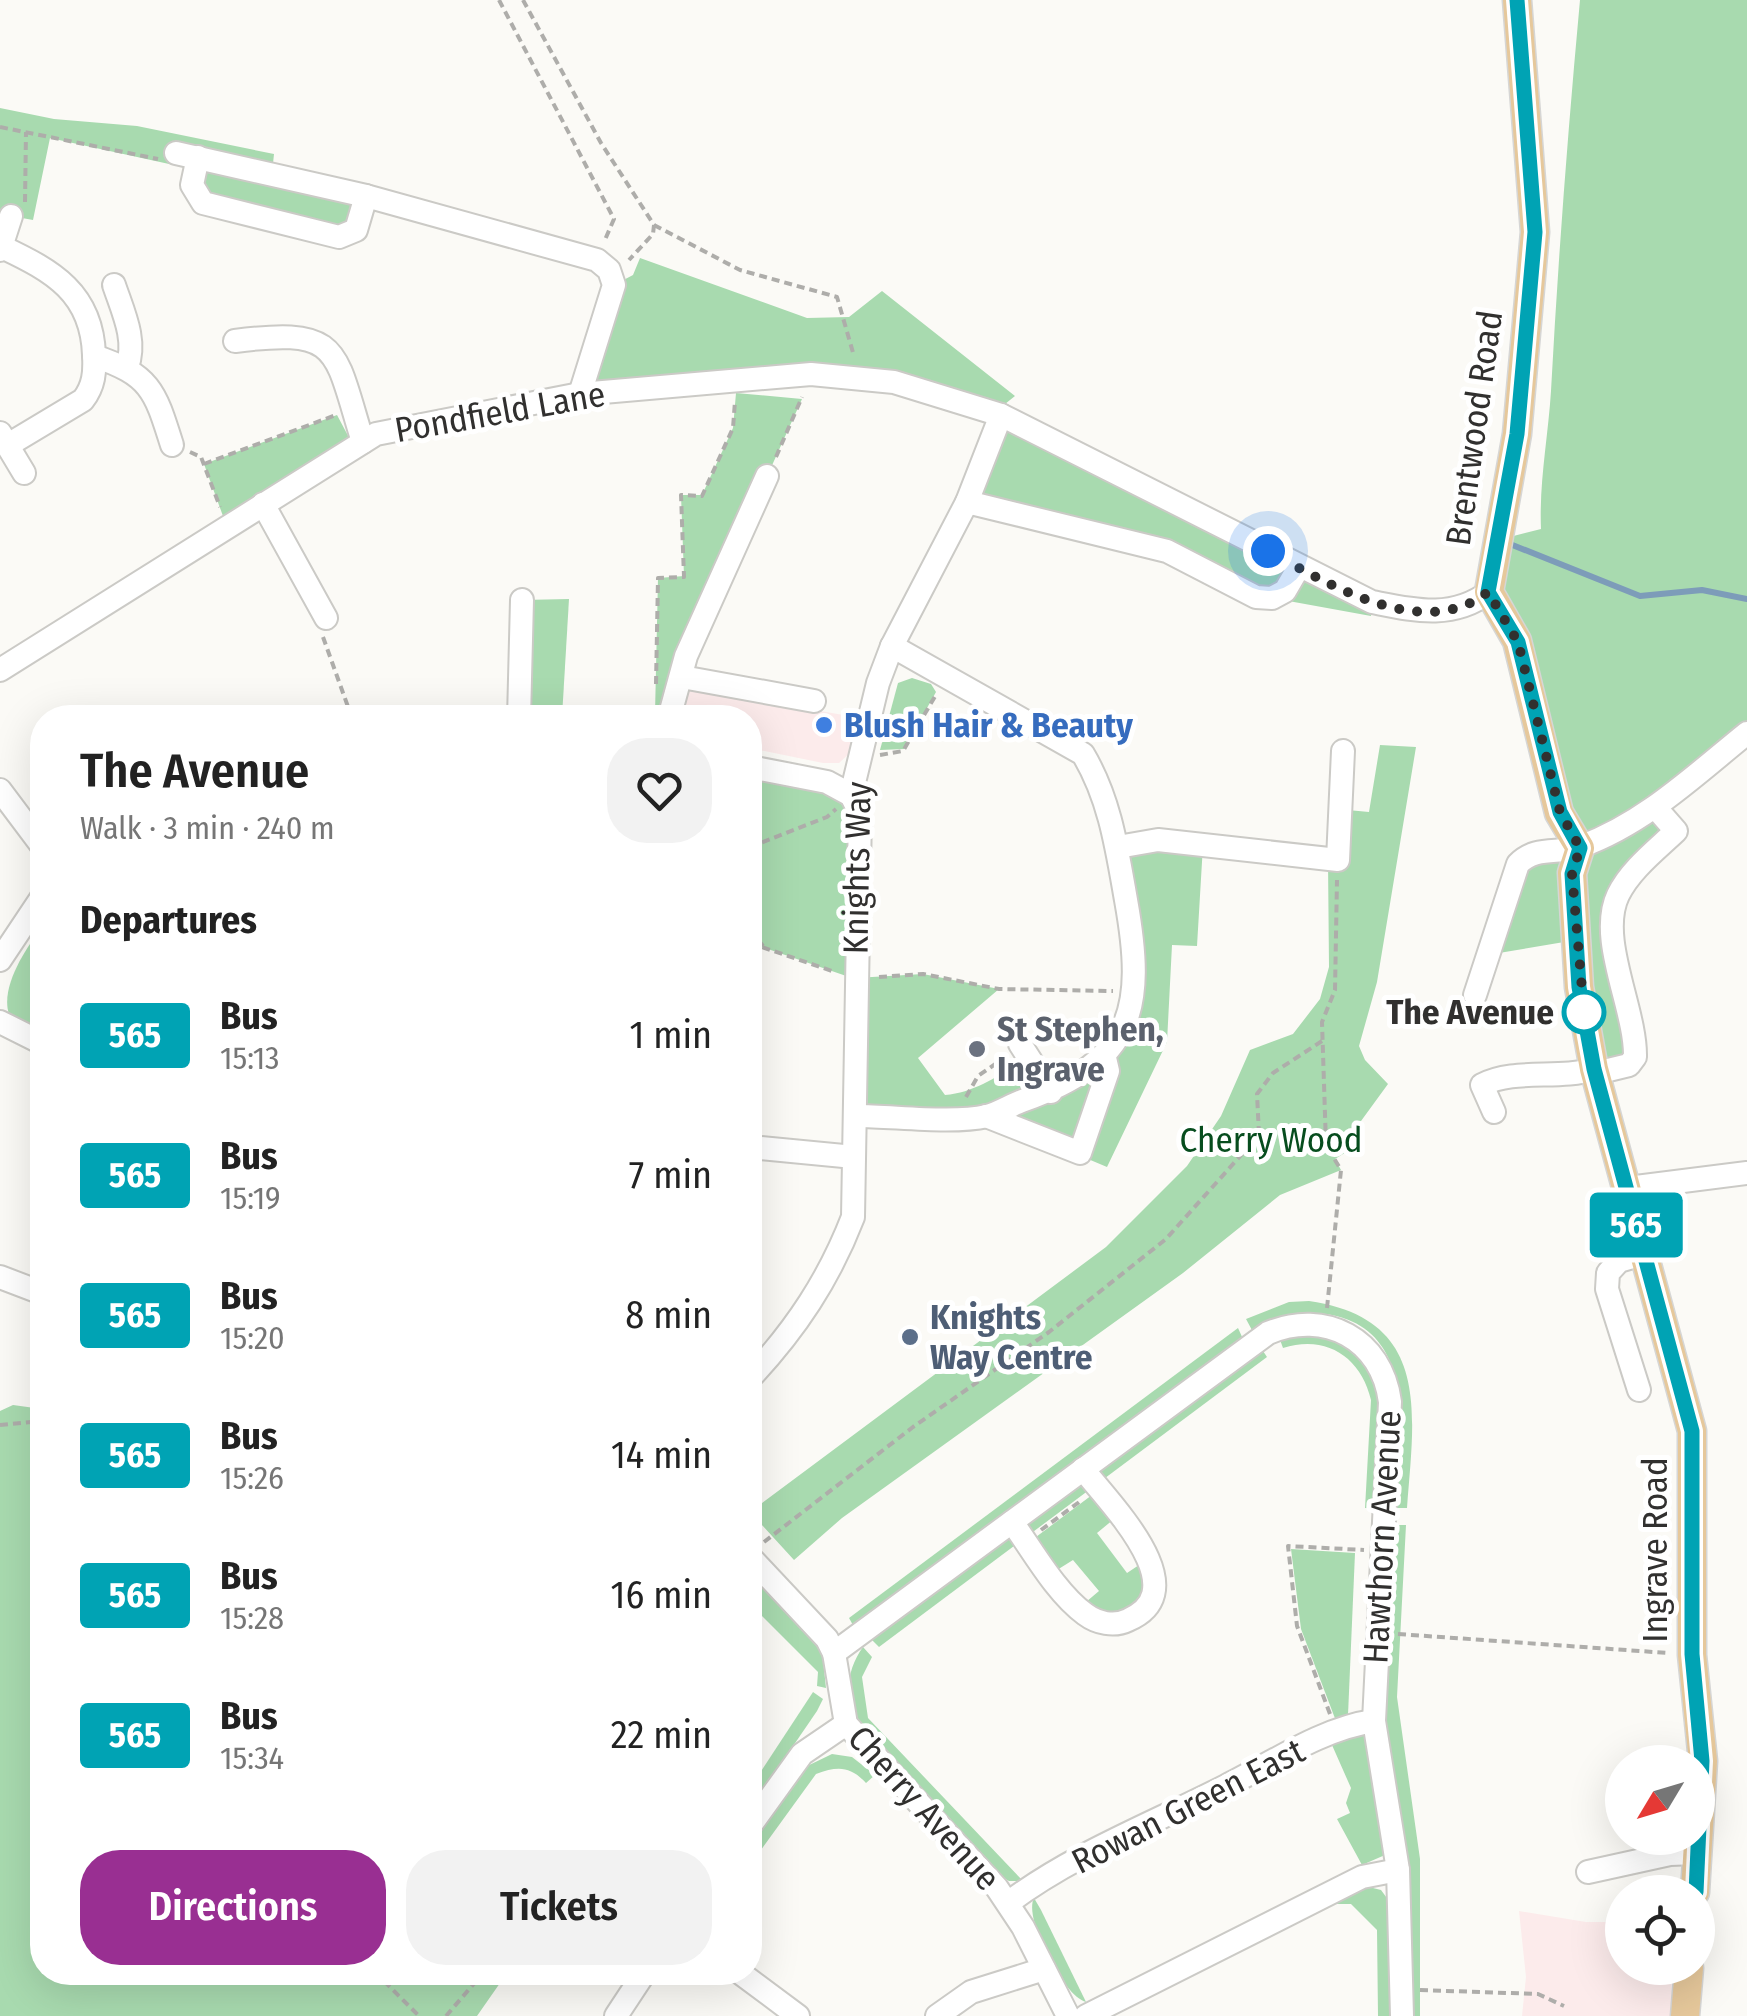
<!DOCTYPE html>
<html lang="en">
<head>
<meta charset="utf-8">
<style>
  body { margin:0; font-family:"Fira Sans Condensed",sans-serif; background:#f2f2f2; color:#222; height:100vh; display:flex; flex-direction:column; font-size:38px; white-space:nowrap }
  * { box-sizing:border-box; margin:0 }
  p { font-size:32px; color:#767676 }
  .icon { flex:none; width:55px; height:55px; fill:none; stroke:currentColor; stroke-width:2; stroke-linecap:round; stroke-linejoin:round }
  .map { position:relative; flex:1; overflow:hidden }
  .sheet { position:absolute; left:30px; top:705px; width:732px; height:1280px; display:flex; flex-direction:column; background:#fff; border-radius:40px; box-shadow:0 10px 40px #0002 }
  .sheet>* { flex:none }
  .badge { padding:0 20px; border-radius:8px; font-size:35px; line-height:65px }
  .needle { width:65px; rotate:232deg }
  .controls { position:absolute; left:1605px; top:1745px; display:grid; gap:20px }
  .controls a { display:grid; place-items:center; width:110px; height:110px; border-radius:50%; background:#fff; box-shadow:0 10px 40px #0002; font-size:50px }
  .you { position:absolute; width:50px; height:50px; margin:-25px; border:8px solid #fff; border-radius:50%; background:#1a73e8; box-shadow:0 0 0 15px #1a73e833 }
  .map>.badge { position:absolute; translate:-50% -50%; box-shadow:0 0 0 5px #fff }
  h2 { padding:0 50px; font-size:38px; line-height:90px }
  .round { display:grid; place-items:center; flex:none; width:105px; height:105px; border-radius:40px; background:#f2f2f2 }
  .head { display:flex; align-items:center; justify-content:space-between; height:170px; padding:0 50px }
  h1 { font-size:48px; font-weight:600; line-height:75px }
  .cta { display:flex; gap:20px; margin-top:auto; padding:20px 50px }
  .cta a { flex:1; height:115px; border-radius:40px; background:#992f92; color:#fff; font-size:40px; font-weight:600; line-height:115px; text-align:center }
  .cta a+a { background:#f2f2f2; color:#222 }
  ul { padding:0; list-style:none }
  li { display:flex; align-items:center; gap:30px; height:140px; padding:0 50px }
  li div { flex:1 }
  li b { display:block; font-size:38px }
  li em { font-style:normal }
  li .badge { min-width:110px; font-weight:700; text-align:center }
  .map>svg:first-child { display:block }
  .commercial { fill:#fcebeb }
  .green { fill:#a8daaf }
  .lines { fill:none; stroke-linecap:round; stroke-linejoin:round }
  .stream { stroke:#7d9cb9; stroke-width:6 }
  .minor-casing { stroke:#cbcac6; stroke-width:26 }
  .major-casing { stroke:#d6d6d5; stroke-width:31 }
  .path { stroke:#aeadaa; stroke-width:4; stroke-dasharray:8 5; stroke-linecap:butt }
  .minor { stroke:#fff; stroke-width:22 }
  .major { stroke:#e6c89b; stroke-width:28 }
  .line-casing { stroke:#fff; stroke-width:22 }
  .line { stroke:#00a3b4; stroke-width:15 }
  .walk { stroke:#31302f; stroke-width:10; stroke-dasharray:0 18 }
  .shop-dot { fill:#3f7fe0; stroke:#fff; stroke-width:4 }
  .stop-dot { fill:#fff; stroke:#00a3b4; stroke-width:5 }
  .worship-dot { fill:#6b7280; stroke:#fff; stroke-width:4 }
  .service-dot { fill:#5c6f8a; stroke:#fff; stroke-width:4 }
  .labels { text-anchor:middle; stroke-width:10; stroke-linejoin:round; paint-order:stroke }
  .street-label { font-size:35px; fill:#31302f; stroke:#fff }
  .shop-label { font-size:35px; font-weight:bold; fill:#366cbe; stroke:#fff; text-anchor:start }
  .stop-label { font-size:35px; font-weight:bold; fill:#31302f; stroke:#fff; text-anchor:end }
  .worship-label { font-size:35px; font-weight:bold; fill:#5b616d; stroke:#fff; text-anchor:start }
  .park-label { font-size:35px; fill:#074d1e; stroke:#fff }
  .service-label { font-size:35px; font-weight:bold; fill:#4e5e75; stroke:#fff; text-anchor:start }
</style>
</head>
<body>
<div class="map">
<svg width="1747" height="2016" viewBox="0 0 1747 2016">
  <rect width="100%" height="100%" fill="#fbfaf6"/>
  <g class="commercial">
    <path d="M 695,689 L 849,716 L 855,731 L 852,751 L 839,763 L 823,763 L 750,748 L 750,718 L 678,717 L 685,694 Z"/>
    <path d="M 1519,1911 L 1586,1922 L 1622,1922 L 1622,1968 L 1672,1968 L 1671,2016 L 1522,2016 L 1526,1977 Z"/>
  </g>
  <g class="green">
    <path d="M 1580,0 L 1747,0 L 1747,727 L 1656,807 L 1676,831 L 1618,896 L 1635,1057 L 1596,1073 L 1576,940 L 1487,955 L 1518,864 L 1578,848 L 1505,621 L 1498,540 L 1541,529 C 1539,482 1548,438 1551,391 C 1558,260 1568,130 1580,0 Z"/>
    <path d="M 0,108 L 54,119 L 137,126 L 274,154 L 272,173 L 366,196 L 356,230 L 203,203 L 192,169 L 50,138 L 33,220 L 11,216 L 0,250 Z"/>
    <path d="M 640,258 L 807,318 L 849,317 L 882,291 L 1015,396 L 995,412 L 894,382 L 580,394 L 614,285 L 633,275 Z"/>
    <path d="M 736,393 L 802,399 L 686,656 L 669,715 L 655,714 L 658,578 L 684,576 L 681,495 L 702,495 L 733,428 Z"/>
    <path d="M 337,415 L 354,447 L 227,527 L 204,464 Z"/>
    <path d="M 1001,415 L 1372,602 L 1371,616 L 1272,598 L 1214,575 L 967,502 Z"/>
    <path d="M 569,599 L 562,717 L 519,716 L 522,600 Z"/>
    <path d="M 912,678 L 931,684 L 936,692 L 904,749 L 880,750 L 898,683 Z"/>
    <path d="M 1380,745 L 1416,747 L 1377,982 L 1359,1046 L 1365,1060 L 1388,1084 L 1353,1132 L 1359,1144 L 1335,1159 L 1341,1170 L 1280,1195 L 1183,1273 L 842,1518 L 794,1560 L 750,1512 L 1106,1247 L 1187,1166 L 1221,1116 L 1250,1050 L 1293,1034 L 1320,999 L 1329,967 L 1328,861 L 1337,809 L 1369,812 Z"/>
    <path d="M 750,767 L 851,795 L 855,978 L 923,974 L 999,989 L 918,1058 L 945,1095 C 978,1092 1000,1073 1030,1058 L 1051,1091 L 1073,1080 L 1128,1013 L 1118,847 L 1203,845 L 1197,946 L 1172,945 L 1167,1042 L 1107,1167 L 986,1116 L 857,1116 L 855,979 L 750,943 Z"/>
    <path d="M 42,927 L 42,1029 L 9,1014 C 0,987 26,948 42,927 Z"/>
    <path d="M 1309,1301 C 1432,1319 1414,1413 1407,1508 L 1397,1508 C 1400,1441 1421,1328 1326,1314 C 1300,1311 1275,1316 1253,1332 L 1246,1319 L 1289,1302 Z"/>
    <path d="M 1238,1328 L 1243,1339 L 854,1627 L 849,1618 Z"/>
    <path d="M 1301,1331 L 1348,1344 L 1380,1384 L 1378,1509 L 1365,1508 L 1371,1400 C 1361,1357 1326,1334 1283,1348 L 1279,1337 Z"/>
    <path d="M 1261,1348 L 1267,1357 L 879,1647 L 871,1639 Z"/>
    <path d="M 13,1405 L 42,1409 L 42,1972 L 507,1973 L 477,2016 L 0,2016 L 0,1411 Z"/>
    <path d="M 1092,1495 L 1114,1519 L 1097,1533 L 1127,1573 L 1142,1563 L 1143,1598 L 1127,1611 L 1104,1614 L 1086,1602 L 1099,1591 L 1073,1560 L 1057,1570 L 1036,1537 Z"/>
    <path d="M 1394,1525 L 1406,1525 L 1397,1697 L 1420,1859 L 1420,2016 L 1408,2016 L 1385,1714 Z"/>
    <path d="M 1291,1549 L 1355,1553 L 1348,1715 L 1336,1721 L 1301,1629 Z"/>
    <path d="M 750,1569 L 822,1650 L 826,1688 L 817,1686 L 818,1672 L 756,1610 L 750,1631 Z"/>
    <path d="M 863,1647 L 872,1657 L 862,1677 L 868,1718 L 1023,1881 L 1009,1881 L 993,1872 C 957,1834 872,1757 853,1714 C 844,1692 849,1666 863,1647 Z"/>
    <path d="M 813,1692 L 823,1699 L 817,1711 L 750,1809 L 750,1788 Z"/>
    <path d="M 1361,1733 L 1370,1738 L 1385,1855 L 1362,1865 L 1337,1819 L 1350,1813 L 1346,1803 L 1351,1788 L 1332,1745 Z"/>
    <path d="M 832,1754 L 852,1757 L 875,1775 L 866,1783 C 850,1766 838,1766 816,1774 L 750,1865 L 750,1842 L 801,1769 Z"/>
    <path d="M 1365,1886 L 1381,1890 L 1392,1905 L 1390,2016 L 1378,2016 L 1377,1930 L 1351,1904 L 1329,1904 Z"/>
    <path d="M 1034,1898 L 1041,1910 L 1086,2002 C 1063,1996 1023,1918 1034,1898 Z"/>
  </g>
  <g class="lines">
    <path class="stream" d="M 1505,542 L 1640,596 L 1702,590 L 1747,599"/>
    <defs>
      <g id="minor">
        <path d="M 176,153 L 366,196 L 597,260 L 609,270 L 614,285 L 580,394"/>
        <path d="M 198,157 L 192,185 L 203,203 L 339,237 L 356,230 L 366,196"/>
        <path d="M 2,247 C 53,271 92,293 94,355 C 95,372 94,386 83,400 L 8,445"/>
        <path d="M 0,250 L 11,216"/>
        <path d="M 114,285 C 123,312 137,340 127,367"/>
        <path d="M 235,341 C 342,327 334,349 363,442"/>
        <path d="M 94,356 C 151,375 155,391 172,445"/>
        <path d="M 0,433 L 24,473"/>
        <path d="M 967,502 L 1167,551 L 1256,597 L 1272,598 L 1285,591 L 1299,567"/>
        <path d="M 263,504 L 326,618"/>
        <path d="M 0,670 L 376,434 L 580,394 L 811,374 L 894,382 L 1001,415 L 1372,602 C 1413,610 1452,620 1489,592"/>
        <path d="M 682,677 L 814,701"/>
        <path d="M 519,718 L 522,600"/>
        <path d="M 669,718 L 686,656 L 767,476"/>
        <path d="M 750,767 L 827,782 L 851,795"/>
        <path d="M 0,790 L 42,846"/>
        <path d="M 1118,847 L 1158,840 L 1338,860 L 1343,751"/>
        <path d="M 0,960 L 42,897"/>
        <path d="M 1475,995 L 1518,864 C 1536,845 1560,855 1582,846 C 1645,823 1696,774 1747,733"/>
        <path d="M 0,1022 L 42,1043"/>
        <path d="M 1020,1044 L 1051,1092"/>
        <path d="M 1596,1073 L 1629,1065 L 1635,1057 C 1636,1009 1597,939 1618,895 C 1630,870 1656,850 1676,831 L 1655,807"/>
        <path d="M 1494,1112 L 1482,1085 C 1514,1068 1559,1080 1594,1069"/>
        <path d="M 857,1116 C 894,1116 952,1124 987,1116 C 999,1113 1011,1105 1022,1101 C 1133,1061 1146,1011 1126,900 C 1117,849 1110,799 1083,754 L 892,646"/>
        <path d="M 986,1116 L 1080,1153 L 1108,1071 L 1105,1058"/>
        <path d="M 750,1147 L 854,1157"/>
        <path d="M 1628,1188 L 1747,1173"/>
        <path d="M 0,1277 L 42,1293"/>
        <path d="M 750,1378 C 796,1329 829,1279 853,1217 L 860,813 L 851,795 L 878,683 L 892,646 L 967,502 L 1001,415"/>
        <path d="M 1639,1390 L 1607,1289 L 1608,1273 L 1619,1261 L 1643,1254"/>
        <path d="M 1012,1522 C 1033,1551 1056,1593 1085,1614 C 1097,1623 1114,1627 1128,1620 C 1198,1590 1109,1503 1083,1469"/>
        <path d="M 750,1557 L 827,1639 L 834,1653 L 846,1724 L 997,1888 L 1023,1927 L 1068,2016"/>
        <path d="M 834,1653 L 1268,1333 C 1325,1309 1382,1339 1390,1402 L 1374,1721 L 1398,1870 L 1402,2016"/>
        <path d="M 750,1826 L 802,1754 L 846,1724"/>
        <path d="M 1588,1872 L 1670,1854 L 1697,1853"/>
        <path d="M 1008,1903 C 1073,1854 1154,1823 1226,1786 C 1272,1763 1323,1728 1374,1721"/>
        <path d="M 739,1972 L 798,2016"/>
        <path d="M 616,2016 L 645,1972"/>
        <path d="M 937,2016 L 971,1992 L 1044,1969"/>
        <path d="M 1086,2016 L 1362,1877 L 1398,1870"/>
      </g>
      <g id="major">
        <path d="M 1517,0 L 1535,232 L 1517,434 L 1489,592 L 1517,641 L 1559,813 L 1580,848 L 1572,873 L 1579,987 L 1594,1069 L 1692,1431 L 1692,1655 L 1703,1761 L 1695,1892"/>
        <path d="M 1685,2016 L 1689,1968"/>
      </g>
    </defs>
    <use href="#minor" class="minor-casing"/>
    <use href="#major" class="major-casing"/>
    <g class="path">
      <path d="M 499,0 L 614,219 L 604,242"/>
      <path d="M 523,0 L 601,143 L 654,225 L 653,234 L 629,260"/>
      <path d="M 0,127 L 158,159"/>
      <path d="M 25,202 L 26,132"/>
      <path d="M 654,225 L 740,270 L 837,297 L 854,356"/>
      <path d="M 190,452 L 201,457 L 220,507"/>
      <path d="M 776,457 L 802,397"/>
      <path d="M 204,464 L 336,415"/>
      <path d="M 323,637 L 352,718"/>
      <path d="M 656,684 L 658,578 L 684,577 L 681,495 L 702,496 L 733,428 L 735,401"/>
      <path d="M 880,755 L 903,751 L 937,693"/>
      <path d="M 750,847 L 827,817 L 836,809"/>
      <path d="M 750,930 L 763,946"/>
      <path d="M 750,943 L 835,972"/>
      <path d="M 879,977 L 923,974 L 999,989 L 1113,991"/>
      <path d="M 966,1097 L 978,1076 L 1004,1058"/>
      <path d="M 1259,1134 L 1257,1094 L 1273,1073 L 1322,1041"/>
      <path d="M 1327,1308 L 1341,1170 L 1326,1145 L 1322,1022 L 1335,990 L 1337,880"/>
      <path d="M 0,1425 L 42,1421"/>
      <path d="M 1041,1530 L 1082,1500"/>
      <path d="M 764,1542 L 913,1427 L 1049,1332 L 1166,1239 L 1259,1135 L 1326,1145"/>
      <path d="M 1398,1634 L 1668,1653"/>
      <path d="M 1330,1714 L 1297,1626 L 1288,1546 L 1364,1550"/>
      <path d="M 375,1972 L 419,2016"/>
      <path d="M 1420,1990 L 1538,1994 L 1564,2006"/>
      <path d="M 446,2016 L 484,1972"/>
    </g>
    <use href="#minor" class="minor"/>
    <use href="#major" class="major"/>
  </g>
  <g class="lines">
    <defs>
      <path id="line" d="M 1517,0 L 1535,232 L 1517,434 L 1488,592 L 1518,642 L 1560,812 L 1580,848 L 1572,874 L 1579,987 L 1594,1069 L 1692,1431 L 1692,1654 L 1702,1761 L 1696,1892"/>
    </defs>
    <use href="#line" class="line-casing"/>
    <use href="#line" class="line"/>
    <path class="walk" d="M 1268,551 C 1329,584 1423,643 1488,592 L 1518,642 L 1560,812 L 1580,848 L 1572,874 L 1584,1012"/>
  </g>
  <circle class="shop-dot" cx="824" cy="725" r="10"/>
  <circle class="stop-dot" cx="1584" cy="1012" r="20"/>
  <circle class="worship-dot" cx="977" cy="1049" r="10"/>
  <circle class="service-dot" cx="910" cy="1337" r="10"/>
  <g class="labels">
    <g class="street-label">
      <text transform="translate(500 412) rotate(-10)" y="12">Pondfield Lane</text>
      <text transform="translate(1474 428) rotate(-82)" y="12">Brentwood Road</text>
      <text transform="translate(857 868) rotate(-89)" y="12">Knights Way</text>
      <text transform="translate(1382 1537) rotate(-87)" y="12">Hawthorn Avenue</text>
      <text transform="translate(1655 1550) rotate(-90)" y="12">Ingrave Road</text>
      <text transform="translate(1188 1806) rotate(-27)" y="12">Rowan Green East</text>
      <text transform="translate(924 1808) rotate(48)" y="12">Cherry Avenue</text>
    </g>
    <g class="shop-label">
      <text x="844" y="737">Blush Hair &amp; Beauty</text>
    </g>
    <g class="stop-label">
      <text x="1554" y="1024">The Avenue</text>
    </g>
    <g class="worship-label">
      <text x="997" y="1041">St Stephen,<tspan x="997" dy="40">Ingrave</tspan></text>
    </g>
    <g class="park-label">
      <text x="1271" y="1152">Cherry Wood</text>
    </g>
    <g class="service-label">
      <text x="930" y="1329">Knights<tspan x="930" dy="40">Way Centre</tspan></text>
    </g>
  </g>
</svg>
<div class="controls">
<a><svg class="needle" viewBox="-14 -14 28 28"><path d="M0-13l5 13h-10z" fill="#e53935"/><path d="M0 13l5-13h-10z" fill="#767676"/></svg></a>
<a><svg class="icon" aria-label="locate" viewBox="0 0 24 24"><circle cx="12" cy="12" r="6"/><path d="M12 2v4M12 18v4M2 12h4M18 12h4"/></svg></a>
</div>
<div class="you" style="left:1268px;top:551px"></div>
<b class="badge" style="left:1636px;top:1225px;background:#00a3b4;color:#fff">565</b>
<section class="sheet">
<div class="head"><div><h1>The Avenue</h1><p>Walk · 3 min · 240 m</p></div><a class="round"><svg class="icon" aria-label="heart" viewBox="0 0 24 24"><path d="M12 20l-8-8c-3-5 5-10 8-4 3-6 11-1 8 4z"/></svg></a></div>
<h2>Departures</h2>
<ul>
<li><span class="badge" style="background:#00a3b4;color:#fff">565</span><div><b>Bus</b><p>15:13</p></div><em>1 min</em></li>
<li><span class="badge" style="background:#00a3b4;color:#fff">565</span><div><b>Bus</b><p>15:19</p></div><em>7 min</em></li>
<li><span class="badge" style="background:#00a3b4;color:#fff">565</span><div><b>Bus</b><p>15:20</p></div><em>8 min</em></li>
<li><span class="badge" style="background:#00a3b4;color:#fff">565</span><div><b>Bus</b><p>15:26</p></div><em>14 min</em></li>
<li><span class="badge" style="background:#00a3b4;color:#fff">565</span><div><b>Bus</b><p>15:28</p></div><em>16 min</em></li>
<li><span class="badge" style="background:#00a3b4;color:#fff">565</span><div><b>Bus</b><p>15:34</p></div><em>22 min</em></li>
</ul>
<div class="cta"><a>Directions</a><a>Tickets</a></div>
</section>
</div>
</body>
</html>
